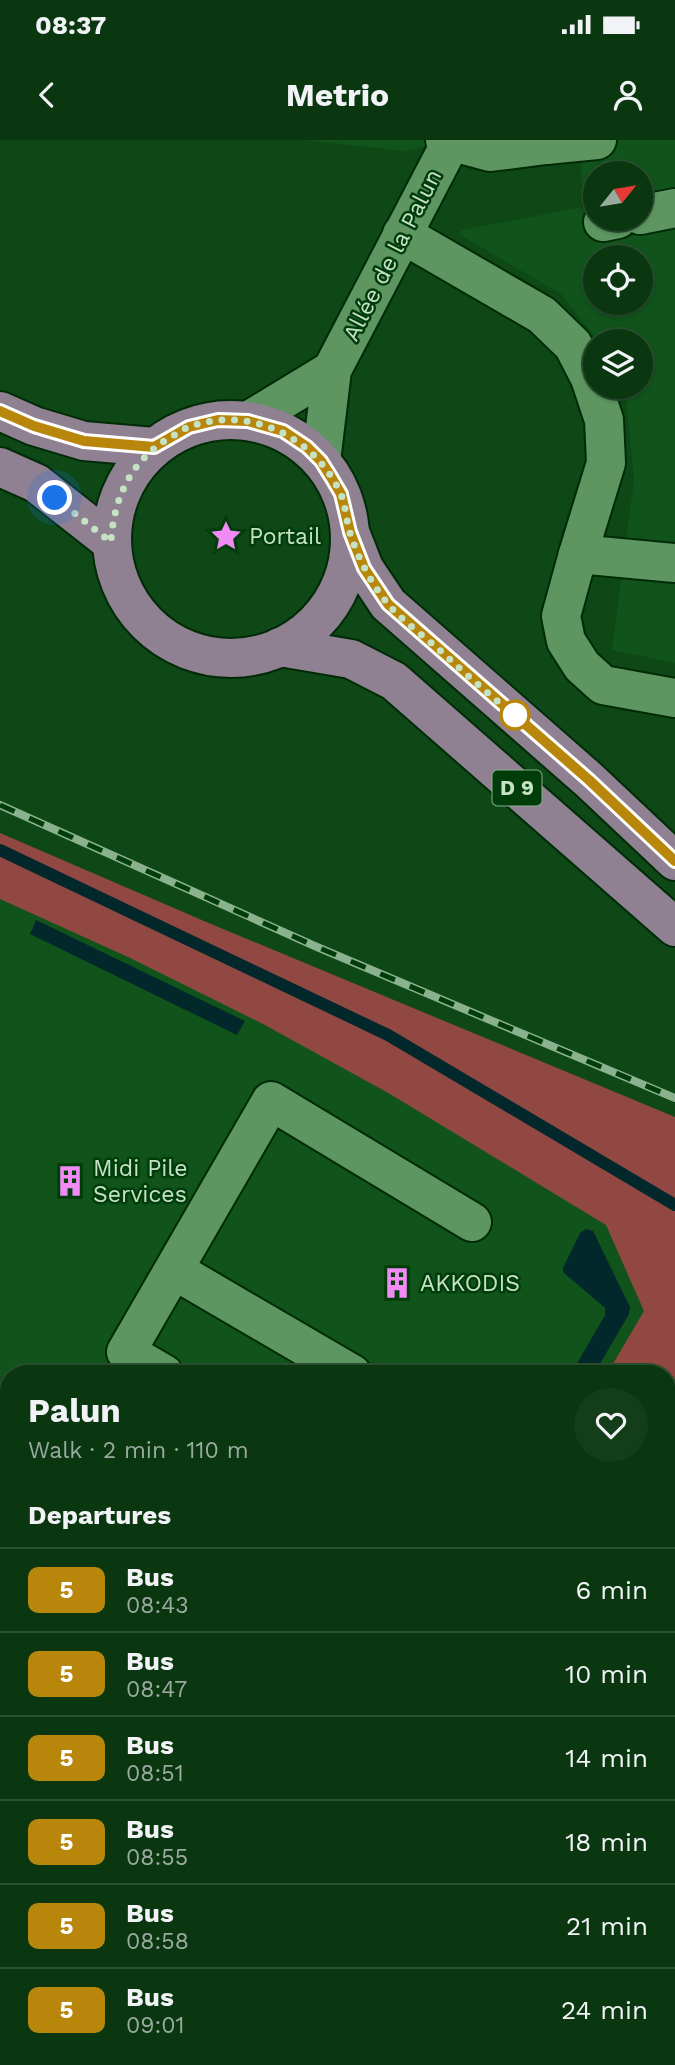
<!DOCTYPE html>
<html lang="en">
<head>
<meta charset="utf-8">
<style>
  body { margin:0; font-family:"Work Sans",sans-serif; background:#133e19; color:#f1f3f6; height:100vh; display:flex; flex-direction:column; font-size:26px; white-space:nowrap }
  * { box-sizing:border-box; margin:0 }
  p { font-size:23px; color:#99ab9f }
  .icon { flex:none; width:38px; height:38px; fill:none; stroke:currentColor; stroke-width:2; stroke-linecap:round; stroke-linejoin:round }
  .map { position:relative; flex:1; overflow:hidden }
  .sheet { position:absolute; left:0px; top:1225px; width:676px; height:700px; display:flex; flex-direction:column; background:#0a3610; border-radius:28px 28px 0 0; box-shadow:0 2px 5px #0004,0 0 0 2px #2a5030 }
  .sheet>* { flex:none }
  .badge { padding:0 14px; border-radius:10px; font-size:24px; line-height:46px }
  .needle { width:46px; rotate:60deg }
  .fabs { position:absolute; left:583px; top:21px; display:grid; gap:14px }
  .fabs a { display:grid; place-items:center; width:70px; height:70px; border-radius:50%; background:#0a3610; box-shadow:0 2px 5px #0004,0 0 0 2px #2a5030; font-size:35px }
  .you { position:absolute; width:35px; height:35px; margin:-18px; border:5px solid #fff; border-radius:50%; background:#1a73e8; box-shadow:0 0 0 10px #1a73e833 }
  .map>.badge { position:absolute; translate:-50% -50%; box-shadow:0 0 0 4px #fff }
  h2 { padding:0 28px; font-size:26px; line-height:63px }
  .round { display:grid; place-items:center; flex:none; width:74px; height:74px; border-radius:37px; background:#133e19 }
  .headline { display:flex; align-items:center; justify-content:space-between; height:119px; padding:0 28px }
  h1 { font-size:33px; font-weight:700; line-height:52px }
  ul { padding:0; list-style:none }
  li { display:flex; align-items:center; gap:21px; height:84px; padding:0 28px; border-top:2px solid #2a5030 }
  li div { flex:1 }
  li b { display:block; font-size:26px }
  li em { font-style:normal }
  li .badge { min-width:77px; font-weight:700; text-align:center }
  .status { display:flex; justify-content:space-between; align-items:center; height:49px; padding:0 35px; background:#0a3610; direction:ltr }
  .status svg { height:19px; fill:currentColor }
  header { display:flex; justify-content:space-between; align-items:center; height:91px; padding:0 28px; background:#0a3610; font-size:32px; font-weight:700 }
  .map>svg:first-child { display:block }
  .built { fill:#10531b; fill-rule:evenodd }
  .green { fill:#914843 }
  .water { fill:#02282c }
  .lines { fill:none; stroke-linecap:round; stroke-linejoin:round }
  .stream { stroke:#02282c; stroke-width:12 }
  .minor-casing { stroke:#002b06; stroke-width:42 }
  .major-casing { stroke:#002b06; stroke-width:42 }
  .minor { stroke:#5e9661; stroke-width:38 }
  .major { stroke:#8f8092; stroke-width:38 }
  .rail-casing { stroke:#8bb28e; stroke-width:8 }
  .rail { stroke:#003d0a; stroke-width:5; stroke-dasharray:16; stroke-linecap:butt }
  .line-casing { stroke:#fff; stroke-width:16 }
  .line { stroke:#b8860b; stroke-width:10 }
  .walk { stroke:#c5e2c5; stroke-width:7; stroke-dasharray:0 12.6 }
  .stop-dot { fill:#fff; stroke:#b8860b; stroke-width:3.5 }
  .labels { text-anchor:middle; stroke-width:5; stroke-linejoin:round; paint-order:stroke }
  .shield { fill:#003d0a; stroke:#8ab08d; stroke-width:2 }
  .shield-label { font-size:21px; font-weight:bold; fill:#c5e2c5 }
  .street-label { font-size:23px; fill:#c5e2c5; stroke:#003d0a }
  .poi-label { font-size:23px; fill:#c5e2c5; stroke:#003d0a; text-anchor:start }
</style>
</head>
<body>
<div class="status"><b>08:37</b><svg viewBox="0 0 49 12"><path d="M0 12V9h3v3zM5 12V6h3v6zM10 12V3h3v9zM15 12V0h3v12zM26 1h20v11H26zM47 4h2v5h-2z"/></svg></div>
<header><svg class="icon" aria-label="back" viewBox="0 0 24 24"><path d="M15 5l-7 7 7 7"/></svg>Metrio<svg class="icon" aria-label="person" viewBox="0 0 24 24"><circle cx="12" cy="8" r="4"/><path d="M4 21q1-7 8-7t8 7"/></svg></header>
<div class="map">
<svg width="675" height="1925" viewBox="0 0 675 1925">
  <rect width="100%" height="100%" fill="#0d4816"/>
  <g class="built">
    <path d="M 304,0 L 461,0 L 404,11 Z"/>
    <path d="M 579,0 L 675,0 L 675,523 L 612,510 L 634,339 L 625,247 L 640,247 L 640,201 L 598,201 L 561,154 L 460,95 L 461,90 L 583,67 ZM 595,33 L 640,33 L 640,79 L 595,79 ZM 595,117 L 640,117 L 640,163 L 595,163 Z"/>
    <path d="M 0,714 L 675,996 L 667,1693 L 667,1234 L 9,1234 L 9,1916 L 524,1916 L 520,1925 L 0,1925 Z"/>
  </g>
  <g class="green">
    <path d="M 0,693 L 204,781 L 675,977 L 675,1718 L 667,1710 L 667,1234 L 607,1234 L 644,1171 L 606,1085 L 390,954 L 263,884 L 128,817 L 0,759 Z"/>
    <path d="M 667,1873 L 675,1881 L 675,1925 L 520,1925 L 524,1916 L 667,1916 Z"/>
  </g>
  <g class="water">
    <path d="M 36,780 L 245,881 L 237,895 L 30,794 Z"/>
    <path d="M 586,1089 L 593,1091 L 630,1167 L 629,1174 L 594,1234 L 571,1234 L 605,1175 L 605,1168 L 563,1132 L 563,1128 L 580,1093 Z"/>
  </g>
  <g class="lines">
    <path class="stream" d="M 0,710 L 388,895 L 675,1065"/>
    <defs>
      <g id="minor">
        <path d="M 445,0 L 490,12 L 546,5 L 549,0"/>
        <path d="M 546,5 L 597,0"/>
        <path d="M 640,75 L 675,68"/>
        <path d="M 603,82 L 618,79"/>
        <path d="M 402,94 L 542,175 L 573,205 L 590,238 L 604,280 L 606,323 L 578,414 L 561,476 L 566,501 L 582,526 L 603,545 L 675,558"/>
        <path d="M 248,281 L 332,230"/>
        <path d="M 321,321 L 332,230 L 452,0"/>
        <path d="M 578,414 L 675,423"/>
        <path d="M 174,1130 L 352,1234"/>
        <path d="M 164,1234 L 126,1212 L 271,961 L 472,1082"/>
        <path d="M 0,1277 L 9,1282"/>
        <path d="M 0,1348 L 9,1325"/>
        <path d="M 0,1498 L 9,1498"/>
        <path d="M 667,1771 L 675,1780"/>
        <path d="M 239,1916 L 239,1925"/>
      </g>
      <g id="major">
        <path d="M 0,271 L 34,286 L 84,301 L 154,307"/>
        <circle cx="231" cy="399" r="119"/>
        <path d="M 0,327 L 36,343 L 111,402"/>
        <path d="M 350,392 L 364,428 L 388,464 L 589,640 L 675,721"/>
        <path d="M 280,507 L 351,519 L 394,541 L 675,787"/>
      </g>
    </defs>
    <use href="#minor" class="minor-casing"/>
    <use href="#major" class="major-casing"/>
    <use href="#minor" class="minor"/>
    <use href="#major" class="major"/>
    <defs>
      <path id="rail" d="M 0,665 L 317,807 L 675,958"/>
    </defs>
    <use href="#rail" class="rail-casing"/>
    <use href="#rail" class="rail"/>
  </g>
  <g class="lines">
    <defs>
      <path id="line" d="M 0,271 L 34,286 L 84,301 L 154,307 L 189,287 L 218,280 L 248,281 L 283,291 L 307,307 L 321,321 L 331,337 L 341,354 L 350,392 L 364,428 L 388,464 L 589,640 L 675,721"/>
    </defs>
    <use href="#line" class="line-casing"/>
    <use href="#line" class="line"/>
    <path class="walk" d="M 55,358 L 111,402 C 114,357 131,320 171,297 C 177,294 183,289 189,287 C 249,265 313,296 340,352 C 346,365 346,380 350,393 C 358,418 371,443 387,463 C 400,479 419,492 435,506 C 461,529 487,554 515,575"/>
  </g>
  <defs>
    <symbol id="sight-bare" viewBox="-9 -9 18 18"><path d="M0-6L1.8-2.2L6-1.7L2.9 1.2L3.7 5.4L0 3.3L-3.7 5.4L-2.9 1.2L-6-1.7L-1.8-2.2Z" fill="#f08bf5" stroke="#003d0a" stroke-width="2.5" paint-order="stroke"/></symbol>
    <symbol id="building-bare" viewBox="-9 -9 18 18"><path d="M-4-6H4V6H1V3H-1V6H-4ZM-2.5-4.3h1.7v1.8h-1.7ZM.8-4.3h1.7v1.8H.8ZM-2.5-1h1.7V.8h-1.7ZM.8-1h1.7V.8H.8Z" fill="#f08bf5" stroke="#003d0a" stroke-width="2.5" paint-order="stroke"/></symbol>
  </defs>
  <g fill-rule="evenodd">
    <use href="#sight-bare" x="204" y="374" width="44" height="44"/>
    <use href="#building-bare" x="48" y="1019" width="44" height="44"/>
    <use href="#building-bare" x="375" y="1121" width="44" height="44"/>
  </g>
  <circle class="stop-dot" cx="515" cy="575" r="14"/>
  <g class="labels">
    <rect class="shield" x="492.5" y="630.5" width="49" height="35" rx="5"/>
    <g class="shield-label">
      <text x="517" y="655">D 9</text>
    </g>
    <g class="street-label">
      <text transform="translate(392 115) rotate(-63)" y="8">Allée de la Palun</text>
    </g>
    <g class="poi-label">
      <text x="249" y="404">Portail</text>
      <text x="93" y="1036">Midi Pile<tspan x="93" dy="26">Services</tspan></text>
      <text x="420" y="1151">AKKODIS</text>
    </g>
  </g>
</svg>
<div class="fabs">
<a><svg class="needle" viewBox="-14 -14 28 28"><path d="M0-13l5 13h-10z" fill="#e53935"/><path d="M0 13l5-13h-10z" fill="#99ab9f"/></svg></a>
<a><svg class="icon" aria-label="locate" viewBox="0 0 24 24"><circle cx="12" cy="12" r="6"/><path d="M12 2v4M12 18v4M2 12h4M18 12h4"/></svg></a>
<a><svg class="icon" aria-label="layers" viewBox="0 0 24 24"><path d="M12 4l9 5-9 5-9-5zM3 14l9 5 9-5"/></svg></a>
</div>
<div class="you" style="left:55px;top:358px"></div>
<section class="sheet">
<div class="headline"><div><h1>Palun</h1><p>Walk · 2 min · 110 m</p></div><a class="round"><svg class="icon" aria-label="heart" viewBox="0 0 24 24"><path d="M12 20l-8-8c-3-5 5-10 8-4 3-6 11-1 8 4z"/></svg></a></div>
<h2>Departures</h2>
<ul>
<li><span class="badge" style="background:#b8860b;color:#fff">5</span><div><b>Bus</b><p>08:43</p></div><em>6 min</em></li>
<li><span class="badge" style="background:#b8860b;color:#fff">5</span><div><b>Bus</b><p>08:47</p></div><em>10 min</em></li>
<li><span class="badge" style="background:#b8860b;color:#fff">5</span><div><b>Bus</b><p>08:51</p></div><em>14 min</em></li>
<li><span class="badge" style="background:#b8860b;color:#fff">5</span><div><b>Bus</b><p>08:55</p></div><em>18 min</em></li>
<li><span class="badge" style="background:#b8860b;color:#fff">5</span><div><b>Bus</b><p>08:58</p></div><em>21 min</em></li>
<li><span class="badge" style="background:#b8860b;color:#fff">5</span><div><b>Bus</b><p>09:01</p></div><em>24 min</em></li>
</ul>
</section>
</div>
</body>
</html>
